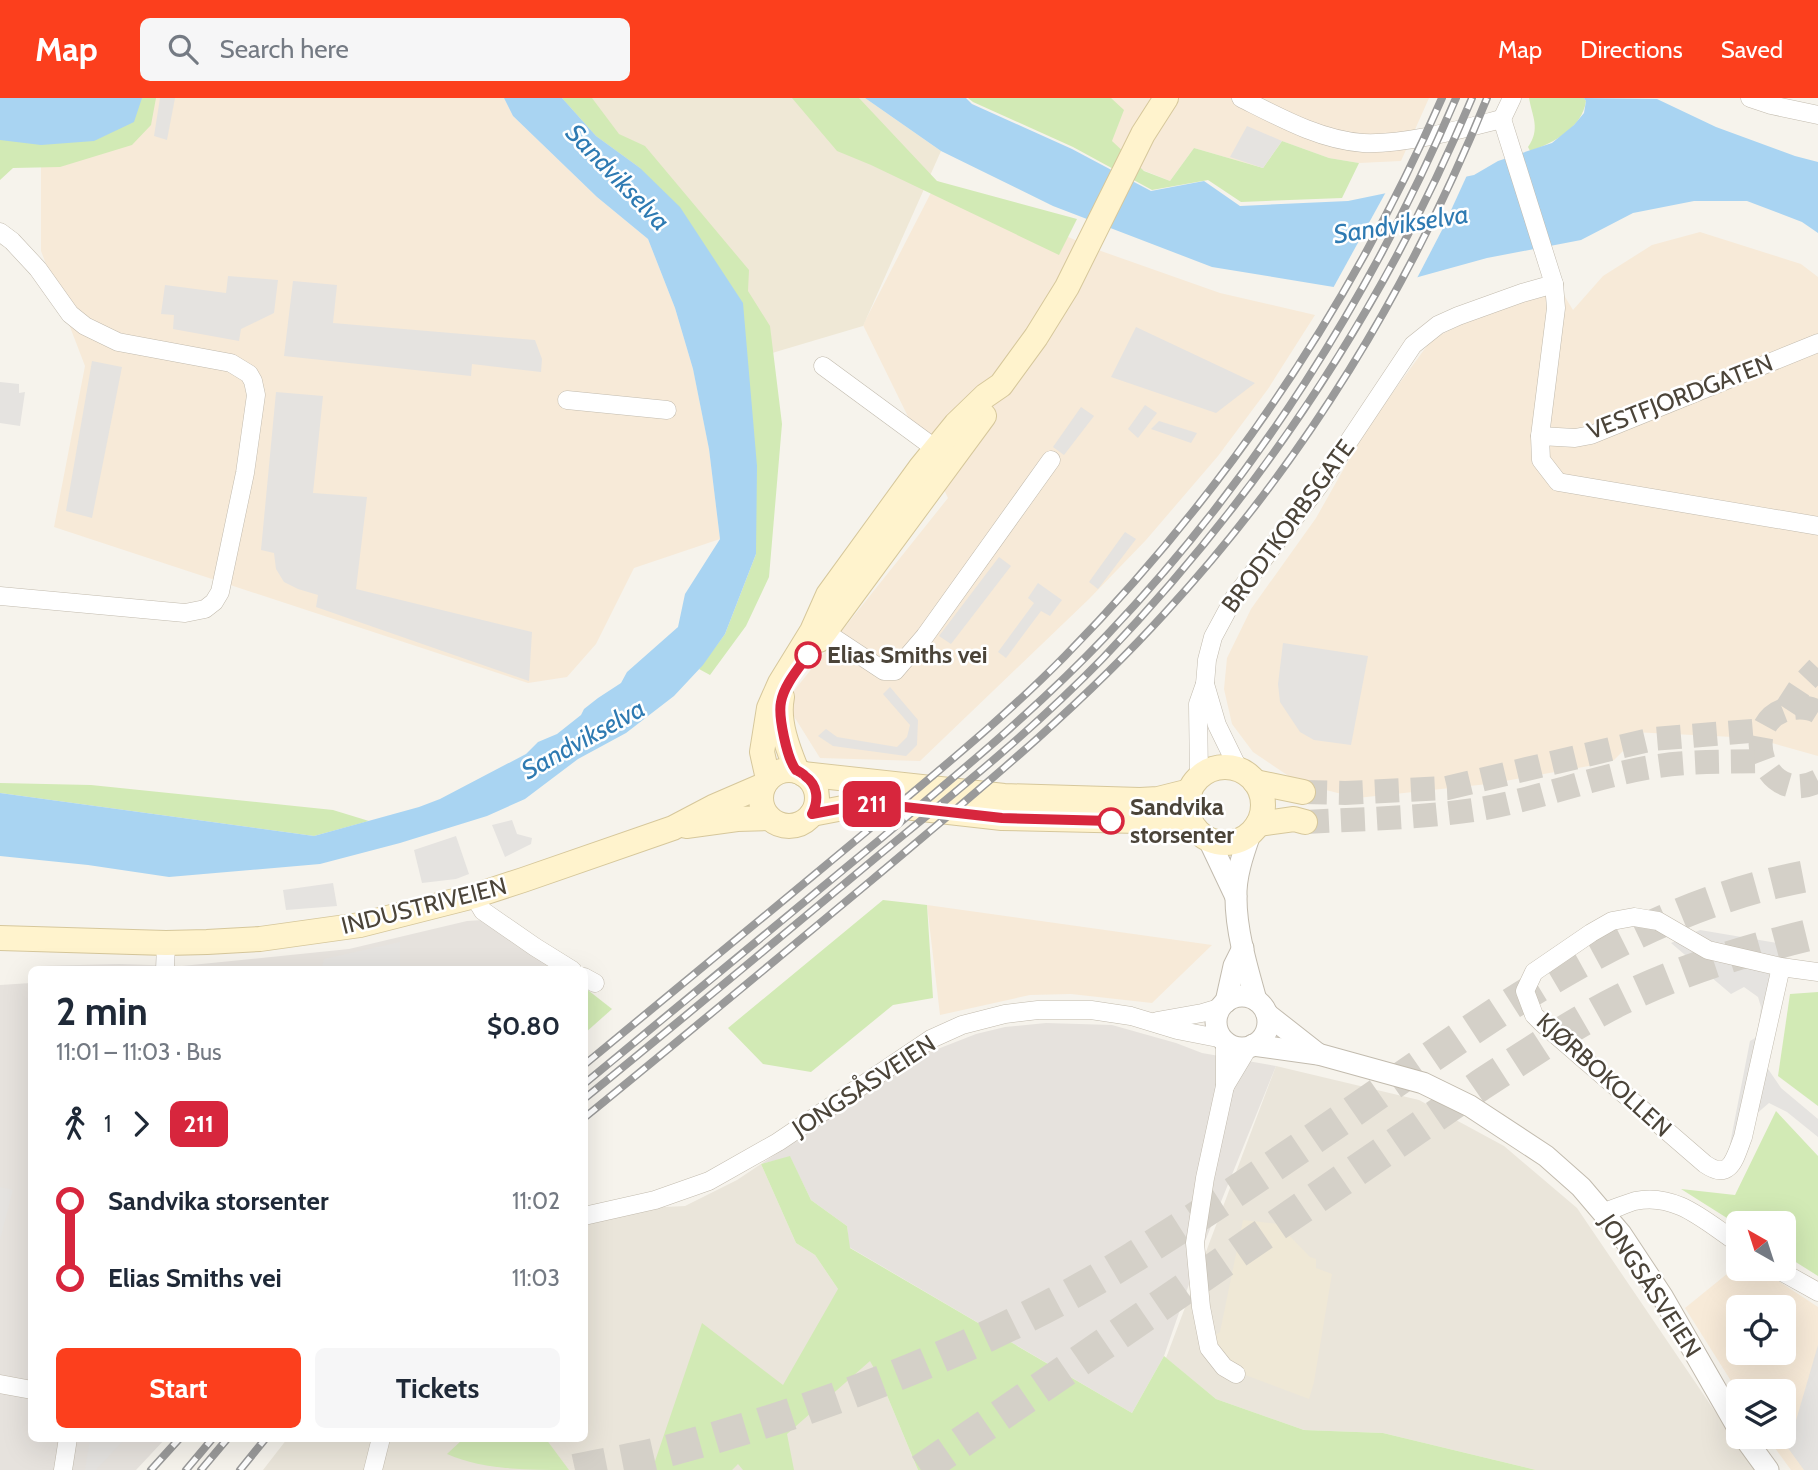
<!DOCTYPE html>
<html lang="en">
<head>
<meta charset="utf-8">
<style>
  body { margin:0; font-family:Cabin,sans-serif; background:#f6f6f7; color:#1f2937; height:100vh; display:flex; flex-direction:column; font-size:26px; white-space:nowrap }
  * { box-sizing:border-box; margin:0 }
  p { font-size:23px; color:#747a83 }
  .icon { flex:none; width:38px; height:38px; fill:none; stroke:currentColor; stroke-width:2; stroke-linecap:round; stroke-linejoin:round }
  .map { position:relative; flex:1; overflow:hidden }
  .details { position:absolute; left:28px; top:868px; width:560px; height:476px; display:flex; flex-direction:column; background:#fff; border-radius:10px; box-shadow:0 7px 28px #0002 }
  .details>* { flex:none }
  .badge { padding:0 14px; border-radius:10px; font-size:24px; line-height:46px }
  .needle { width:46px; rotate:321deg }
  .controls { position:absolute; left:1726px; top:1113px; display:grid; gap:14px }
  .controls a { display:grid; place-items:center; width:70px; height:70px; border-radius:10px; background:#fff; box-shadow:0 7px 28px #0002; font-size:35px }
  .map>.badge { position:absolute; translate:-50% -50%; box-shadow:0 0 0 4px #fff }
  .legs { display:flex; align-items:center; gap:10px; height:77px; padding:0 28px; font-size:23px }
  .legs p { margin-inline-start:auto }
  .head { display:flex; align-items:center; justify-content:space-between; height:119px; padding:0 28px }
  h1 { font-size:38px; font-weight:700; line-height:52px }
  .action { display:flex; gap:14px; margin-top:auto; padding:14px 28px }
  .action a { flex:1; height:80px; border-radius:10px; background:#fc3f1d; color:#fff; font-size:28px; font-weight:700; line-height:80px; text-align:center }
  .action a+a { background:#f6f6f7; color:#1f2937 }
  ul { padding:0 28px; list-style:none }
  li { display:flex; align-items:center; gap:24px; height:77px; font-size:26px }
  li i { display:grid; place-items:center; width:10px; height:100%; margin:0 9px; background:currentColor }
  li i::after { content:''; width:18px; height:18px; margin:-9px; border:5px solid; border-radius:50%; background:#fff }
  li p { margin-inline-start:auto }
  li:first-child i { background:linear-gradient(#0000 50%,currentColor 0) }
  li:last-child i { background:linear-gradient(currentColor 50%,#0000 0) }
  header { display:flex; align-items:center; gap:42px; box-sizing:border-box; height:98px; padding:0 35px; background:#fc3f1d; color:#fff }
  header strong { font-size:33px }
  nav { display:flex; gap:38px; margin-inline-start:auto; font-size:24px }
  .search { width:490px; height:63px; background:#f6f6f7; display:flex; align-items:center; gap:18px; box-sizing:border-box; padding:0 24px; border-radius:10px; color:#747a83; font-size:26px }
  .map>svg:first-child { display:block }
  .residential { fill:#eae5da }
  .commercial { fill:#f7ead8; fill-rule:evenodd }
  .industrial { fill:#e6e2dd }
  .education { fill:#efe8d6 }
  .green { fill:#d2eab5 }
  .parking { fill:#e5e3e0 }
  .water { fill:#a9d4f2 }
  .pier { fill:#f6f3ec }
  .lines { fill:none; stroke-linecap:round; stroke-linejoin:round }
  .secondary-tunnel { stroke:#d4d0c8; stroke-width:24; stroke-dasharray:24 12; stroke-linecap:butt }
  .motorway-tunnel { stroke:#d4d0c8; stroke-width:32; stroke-dasharray:32 16; stroke-linecap:butt }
  .minor-casing { stroke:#c2bbae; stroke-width:19 }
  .tertiary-casing { stroke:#c2bbae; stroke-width:23 }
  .secondary-casing { stroke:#d6c79b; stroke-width:26 }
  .minor { stroke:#fff; stroke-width:18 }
  .tertiary { stroke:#fff; stroke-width:21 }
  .secondary { stroke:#fff3cd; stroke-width:24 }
  .rail-casing { stroke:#9a9a9a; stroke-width:8 }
  .rail { stroke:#fff; stroke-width:5; stroke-dasharray:16; stroke-linecap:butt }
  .line-1-casing { stroke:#fff; stroke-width:16 }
  .line-1 { stroke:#d7263d; stroke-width:10 }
  .stop-1-dot { fill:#fff; stroke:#d7263d; stroke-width:3.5 }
  .labels { text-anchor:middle; stroke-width:5; stroke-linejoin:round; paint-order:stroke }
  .street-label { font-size:24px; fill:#4b4439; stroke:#fff }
  .stop-label { font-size:24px; font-weight:bold; fill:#4b4439; stroke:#fff; text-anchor:start }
  .water-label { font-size:26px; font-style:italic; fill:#2e7ab2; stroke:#fff }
</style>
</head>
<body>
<header>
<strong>Map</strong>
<div class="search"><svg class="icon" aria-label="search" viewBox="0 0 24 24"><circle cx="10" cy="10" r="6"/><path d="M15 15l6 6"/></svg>Search here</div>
<nav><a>Map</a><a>Directions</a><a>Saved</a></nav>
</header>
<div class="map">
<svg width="1818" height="1372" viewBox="0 0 1818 1372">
  <rect width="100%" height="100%" fill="#f6f3ec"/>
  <g class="residential">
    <path d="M 1276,968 L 1419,1002 L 1504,1048 L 1577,1110 L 1731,1337 L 1767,1372 L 1536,1372 L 1383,1335 L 1304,1332 L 1216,1301 L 1166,1260 Z"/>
    <path d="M 761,1066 L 796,1145 L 815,1157 L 838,1191 L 881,1283 L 918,1372 L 263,1372 L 287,1341 L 584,1340 L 585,1113 L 685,1108 L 737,1082 Z"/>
  </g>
  <g class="commercial">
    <path d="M 142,0 L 504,0 L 513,18 L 597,99 L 648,141 L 675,210 L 693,271 L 709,351 L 720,441 L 634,470 L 596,546 L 567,579 L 528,585 L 54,429 L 85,268 L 41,153 L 41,47 Z"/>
    <path d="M 1017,0 L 1429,0 L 1401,63 L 1359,65 L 1329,60 L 1282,43 L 1263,70 L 1194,50 L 1170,83 L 1006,17 Z"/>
    <path d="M 937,83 L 1101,153 L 1220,195 L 1315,217 L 1268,291 L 1218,358 L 1146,442 L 1089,501 L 920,663 L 820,660 L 785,604 L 948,400 L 863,227 Z"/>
    <path d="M 1700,134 L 1801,166 L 1818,179 L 1818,658 L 1754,640 L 1632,634 L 1626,650 L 1614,662 L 1589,668 L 1488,686 L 1357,700 L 1299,685 L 1253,654 L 1232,626 L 1224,591 L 1227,560 L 1251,511 L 1316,420 L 1368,328 L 1432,241 L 1505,205 L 1562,194 L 1573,212 L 1603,178 L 1652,147 Z"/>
    <path d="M 927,807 L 1212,847 L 1152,905 L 1071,896 L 1030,897 L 940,917 Z"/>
    <path d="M 1738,1167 L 1738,1171 L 1760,1171 L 1818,1209 L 1818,1372 L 1791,1372 L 1767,1339 L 1783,1339 L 1783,1293 L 1738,1294 L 1685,1210 ZM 1738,1209 L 1783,1209 L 1783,1255 L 1738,1255 Z"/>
  </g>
  <g class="industrial">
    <path d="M 483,822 L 557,872 L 39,872 L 40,868 L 119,866 L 182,868 L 349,851 L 467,823 Z"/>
    <path d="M 31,885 L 32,1340 L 165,1341 L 136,1372 L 0,1372 L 0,887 Z"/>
    <path d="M 1046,925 L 1112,927 L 1176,945 L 1202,955 L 1276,968 L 1197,1163 L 1164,1258 L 1132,1315 L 849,1149 L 847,1128 L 811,1102 L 790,1059 L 761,1066 L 930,954 L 976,936 L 1005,929 Z"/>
  </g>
  <g class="education">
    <path d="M 562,0 L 865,0 L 941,53 L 863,228 L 749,262 Z"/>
    <path d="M 1243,1122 L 1278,1126 L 1310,1159 L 1316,1161 L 1316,1170 L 1332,1176 L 1314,1284 L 1309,1301 L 1224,1269 L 1212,1240 L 1220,1234 Z"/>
  </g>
  <g class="green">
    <path d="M 0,0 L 156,0 L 151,27 L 132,47 L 60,69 L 13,70 L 0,82 Z"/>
    <path d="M 562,0 L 592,0 L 619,36 L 645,48 L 749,172 L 748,193 L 770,228 L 782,326 L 769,479 L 746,528 L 710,577 L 699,571 L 725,536 L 756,456 L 640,70 L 596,38 Z"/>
    <path d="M 792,0 L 859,0 L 937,83 L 1077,121 L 1059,157 L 871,67 L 837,53 Z"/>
    <path d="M 968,0 L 1111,0 L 1124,12 L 1112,43 L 1144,73 L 1170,83 L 1194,50 L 1263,70 L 1282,43 L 1329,60 L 1359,65 L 1342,100 L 1241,104 L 1208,82 L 1152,92 L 1073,49 L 973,4 Z"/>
    <path d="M 1529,0 L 1584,0 L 1586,3 C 1582,30 1554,45 1530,53 L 1528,49 C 1541,31 1532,18 1529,0 Z"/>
    <path d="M 0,685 L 91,687 L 333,712 L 369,723 L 314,738 L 0,695 Z"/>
    <path d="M 883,802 L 927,807 L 933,900 L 893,907 L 811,974 L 763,966 L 728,930 Z"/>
    <path d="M 584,889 L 612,911 L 585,935 L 584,935 Z"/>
    <path d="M 1818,894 L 1818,1008 L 1778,978 L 1790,896 Z"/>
    <path d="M 1776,1013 L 1818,1058 L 1818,1178 L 1783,1156 L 1783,1125 L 1738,1125 L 1738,1127 L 1681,1091 L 1735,1097 Z"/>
    <path d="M 790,1058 L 811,1102 L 847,1128 L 850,1150 L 1132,1315 L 1164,1258 L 1216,1301 L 1304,1332 L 1383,1335 L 1536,1372 L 918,1372 L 881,1283 L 870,1263 L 787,1336 L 794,1372 L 743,1372 L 738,1366 L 732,1372 L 652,1372 L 702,1225 L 783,1287 L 838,1191 L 815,1157 L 796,1145 L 761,1066 Z"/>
    <path d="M 463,1341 L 546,1341 L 569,1372 C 528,1372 483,1372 447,1356 Z"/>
  </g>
  <g class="parking">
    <path d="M 160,0 L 175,0 L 167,42 L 154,38 Z"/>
    <path d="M 1247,28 L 1282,43 L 1263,70 L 1230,59 Z"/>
    <path d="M 228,178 L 278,182 L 274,215 L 241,231 L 239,243 L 173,231 L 174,217 L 161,216 L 165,187 L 226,195 Z"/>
    <path d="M 293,183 L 337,187 L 333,225 L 535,242 L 542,261 L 541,274 L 472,266 L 471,278 L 284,258 Z"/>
    <path d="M 1136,229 L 1255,285 L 1216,315 L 1111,279 Z"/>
    <path d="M 92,263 L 122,269 L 92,420 L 66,413 Z"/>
    <path d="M 0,284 L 19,286 L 19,295 L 25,294 L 20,328 L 0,325 Z"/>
    <path d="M 276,294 L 323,298 L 313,395 L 367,399 L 356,491 L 532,534 L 529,583 L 316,509 L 318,497 L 298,491 L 284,484 L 276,471 L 274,455 L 261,452 Z"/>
    <path d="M 1145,307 L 1157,315 L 1138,340 L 1128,331 Z"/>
    <path d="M 1081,309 L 1094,318 L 1064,357 L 1053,349 Z"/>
    <path d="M 1159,323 L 1197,335 L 1191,345 L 1151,331 Z"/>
    <path d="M 1125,434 L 1136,441 L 1098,491 L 1089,484 Z"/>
    <path d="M 999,459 L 1011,468 L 951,546 L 939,538 Z"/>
    <path d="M 1038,485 L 1062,502 L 1050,518 L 1041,513 L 1006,560 L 998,554 L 1034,505 L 1028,500 Z"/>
    <path d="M 1283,545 L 1368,558 L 1351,647 L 1314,642 L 1300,634 L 1280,604 L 1278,586 Z"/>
    <path d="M 890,589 L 918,622 L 917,647 L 906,658 L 833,648 L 818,638 L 826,631 L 837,639 L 897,649 L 907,639 L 910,627 L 883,596 Z"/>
    <path d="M 512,722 L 517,736 L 532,740 L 531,746 L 505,759 L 492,727 Z"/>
    <path d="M 456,738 L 469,776 L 456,781 L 422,785 L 414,752 Z"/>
    <path d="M 333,785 L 337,808 L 286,812 L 283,792 Z"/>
    <path d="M 1700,832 L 1789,847 L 1764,965 L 1781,990 L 1818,1021 L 1818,1039 L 1787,1014 L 1769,1005 L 1755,1017 L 1749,1051 L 1730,1046 L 1750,943 L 1757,939 L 1761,909 L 1758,899 L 1744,889 L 1731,896 L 1671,845 Z"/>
    <path d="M 400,844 L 400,871 L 321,871 L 324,861 Z"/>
    <path d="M 0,1089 L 13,1092 L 0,1142 Z"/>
    <path d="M 1818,1247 L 1818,1372 L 1804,1372 L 1788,1350 Z"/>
    <path d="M 90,1341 L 90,1340 L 125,1341 L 96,1372 L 85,1372 Z"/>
  </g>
  <g class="water">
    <path d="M 0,0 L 142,0 L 134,24 L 94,43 L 41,47 L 0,42 Z"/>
    <path d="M 504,0 L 562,0 L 596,38 L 640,70 L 680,109 L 743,205 L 757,368 L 756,456 L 725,536 L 703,567 L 674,598 L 626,635 L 578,661 L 525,701 L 487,718 L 400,745 L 320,766 L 169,779 L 88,767 L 0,758 L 0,695 L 314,738 L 419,709 L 440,701 L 526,656 L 538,644 L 557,636 L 581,617 L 584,611 L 598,600 L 621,585 L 627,574 L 678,529 L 685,496 L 720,441 L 709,351 L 693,271 L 675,210 L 648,141 L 597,99 L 513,18 Z"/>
    <path d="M 865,0 L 966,0 L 972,6 L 1072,51 L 1151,93 L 1204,83 L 1240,108 L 1348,103 L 1474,77 L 1498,63 L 1552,45 L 1574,27 L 1584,15 L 1586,3 L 1584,0 L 1657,1 L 1716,29 L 1795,58 L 1818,64 L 1818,135 L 1802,124 L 1747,103 L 1694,103 L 1633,115 L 1581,142 L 1487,160 L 1364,194 L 1212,169 L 1053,108 L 941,53 Z"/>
  </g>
  <path class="pier" d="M 1468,75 L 1442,132 L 1415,184 L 1365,197 L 1332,192 L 1387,92 Z"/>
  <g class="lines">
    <g class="secondary-tunnel">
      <path d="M 1786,611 L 1801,588 L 1818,570"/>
      <path d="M 1818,614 C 1810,609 1801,609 1792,610 C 1735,620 1763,711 1818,683"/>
      <path d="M 1303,694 L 1345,695 L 1447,690 L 1653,641 L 1763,632"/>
      <path d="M 1305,724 C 1363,721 1422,720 1480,711 C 1538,701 1593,679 1651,669 C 1688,663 1725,664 1763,663"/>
    </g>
    <g class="motorway-tunnel">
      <path d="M 575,1372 C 607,1365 640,1360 671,1352 C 830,1309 994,1246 1134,1159 C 1217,1107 1298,1052 1378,996 C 1514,901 1651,804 1818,776"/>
      <path d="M 921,1372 L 1482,986 C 1527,957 1572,926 1620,902 C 1683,871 1750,851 1818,835"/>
    </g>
    <defs>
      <g id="minor">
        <path d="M 1241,0 C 1279,19 1320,42 1363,45 C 1405,47 1462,31 1502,21"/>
        <path d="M 1750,0 L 1771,7 L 1818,17"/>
        <path d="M 1502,21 L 1554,186 L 1556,210 L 1540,338 L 1541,362 L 1558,384 L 1818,428"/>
        <path d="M 1502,21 L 1512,0"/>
        <path d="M 0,134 L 12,143 L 38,171 L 70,216 L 85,228 L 118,244 L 231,265 L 249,276 L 253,283 L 256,297 L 245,375 L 220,494 L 214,504 L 205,511 L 185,515 L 0,498"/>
        <path d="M 823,268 L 944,357"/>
        <path d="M 567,302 L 667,312"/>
        <path d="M 1540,338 L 1575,340 L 1591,337 L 1818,245"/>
        <path d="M 825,534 L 884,573 L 895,573 L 925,538 L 1051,362"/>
        <path d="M 1205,586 L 1217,627 L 1239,672"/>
        <path d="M 1199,680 L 1198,606 L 1205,586 L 1207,562 L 1213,539 L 1234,500 L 1321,385 L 1413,247 L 1438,227 L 1458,218 L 1522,195 L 1554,186"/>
        <path d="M 474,798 L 483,813 L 535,849 L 572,872"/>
        <path d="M 1781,869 L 1743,1039 C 1735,1059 1731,1084 1705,1066 L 1542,925 L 1534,917 L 1525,893 L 1534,874 L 1591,835 L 1612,823 L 1634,819 L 1658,823 L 1708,852 L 1781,869 L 1818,874"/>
        <path d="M 165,872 L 166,845"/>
        <path d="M 584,879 L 595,885"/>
        <path d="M 1157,923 L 1202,915 L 1222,909"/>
        <path d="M 1225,943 L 1225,988 L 1205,1080 L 1195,1145 L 1201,1209 L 1209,1250 L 1224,1269 L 1236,1276"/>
        <path d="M 1225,988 L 1249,948"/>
        <path d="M 1604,1114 C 1614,1111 1625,1106 1635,1103 C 1676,1094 1706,1124 1738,1145"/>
        <path d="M 584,1118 L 655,1102 L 709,1083 L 778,1044 L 931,941 L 962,927 L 1005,916 L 1038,912 L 1091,912 L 1131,918 L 1177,932 L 1223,941"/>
        <path d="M 1777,1171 L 1818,1194"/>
        <path d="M 0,1286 L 32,1292"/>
        <path d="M 63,1372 L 68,1340"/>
        <path d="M 373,1372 L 381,1340"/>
      </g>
      <g id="tertiary">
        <path d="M 1250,736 C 1243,756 1235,779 1236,800 C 1236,833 1247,870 1256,902"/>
        <path d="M 1209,742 L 1236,799"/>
        <circle cx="1242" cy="924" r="26"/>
        <path d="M 1226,904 L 1234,868 L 1243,850"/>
        <path d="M 1267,916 L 1318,956"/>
        <path d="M 1253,947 L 1318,956 L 1423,985 L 1470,1008 L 1546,1058 L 1581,1089 L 1621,1136 L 1662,1198 L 1738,1330"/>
        <path d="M 1744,1339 L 1768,1372"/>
      </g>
      <g id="secondary">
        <path d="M 819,542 L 984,318"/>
        <path d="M 782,599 C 777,623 788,651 797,673"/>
        <circle cx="1225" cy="707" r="38"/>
        <circle cx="789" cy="700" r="28"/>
        <path d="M 803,676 L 1004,698 L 1140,702 L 1158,701 L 1190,693"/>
        <path d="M 768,681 L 762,654 L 769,610 L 780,585 L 812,533 L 828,497 L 921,369 L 956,326 L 985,298 L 1001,287 L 1036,239 L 1067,189 L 1143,36 L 1166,0"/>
        <path d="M 1255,684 L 1303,694"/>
        <path d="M 812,716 L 869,705 L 1002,720 L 1139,723 L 1195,731"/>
        <path d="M 1258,726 L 1294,721 L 1305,724"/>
        <path d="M 686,728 L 737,721 L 769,720"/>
        <path d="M 0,840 L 166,845 L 207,844 L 260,841 L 360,827 L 474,798 L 523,782 L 673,730 L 713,709 L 764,687"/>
      </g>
    </defs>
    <use href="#minor" class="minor-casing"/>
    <use href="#tertiary" class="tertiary-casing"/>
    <use href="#secondary" class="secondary-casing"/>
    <use href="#minor" class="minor"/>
    <use href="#tertiary" class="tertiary"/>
    <use href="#secondary" class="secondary"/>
    <defs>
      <g id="rail">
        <path d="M 584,967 C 681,887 777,808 873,728 C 938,673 1005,619 1065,558 C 1224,396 1351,208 1442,0"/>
        <path d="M 584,986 C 684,904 784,821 884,738 C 961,673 1038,610 1107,537 C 1255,381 1372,197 1456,0"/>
        <path d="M 584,1001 C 681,922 777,842 873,762 C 952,697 1032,633 1103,560 C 1259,397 1385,208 1472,0"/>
        <path d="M 584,1020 C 681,941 777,861 873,781 C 974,696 1076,613 1165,515 C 1303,365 1411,189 1487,0"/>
        <path d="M 151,1372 L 180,1340"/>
        <path d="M 186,1372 L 213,1340"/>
        <path d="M 201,1372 L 228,1340"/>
        <path d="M 240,1372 L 266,1340"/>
      </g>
    </defs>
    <use href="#rail" class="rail-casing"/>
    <use href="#rail" class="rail"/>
  </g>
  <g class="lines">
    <defs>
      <path id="line-1" d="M 808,557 C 799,570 784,587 781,604 C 778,618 787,661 796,672 C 797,672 805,677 805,678 C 818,687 819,702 812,716 L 869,705 L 1002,720 L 1111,723"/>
    </defs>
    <use href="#line-1" class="line-1-casing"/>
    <use href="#line-1" class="line-1"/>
  </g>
  <g class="stop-1-dot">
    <circle cx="808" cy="557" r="12"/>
    <circle cx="1111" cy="723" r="12"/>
  </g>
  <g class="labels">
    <g class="street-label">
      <text transform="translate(1680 299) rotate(-21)" y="8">VESTFJORDGATEN</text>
      <text transform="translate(1288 428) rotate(-54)" y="8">BRODTKORBSGATE</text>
      <text transform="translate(424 808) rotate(-14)" y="8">INDUSTRIVEIEN</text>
      <text transform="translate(1604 977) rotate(42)" y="8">KJØRBOKOLLEN</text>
      <text transform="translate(864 988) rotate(-33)" y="8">JONGSÅSVEIEN</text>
      <text transform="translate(1650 1188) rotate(57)" y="8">JONGSÅSVEIEN</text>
    </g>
    <g class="stop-label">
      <text x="827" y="565">Elias Smiths vei</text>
      <text x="1130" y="717">Sandvika<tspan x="1130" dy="28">storsenter</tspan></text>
    </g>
    <g class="water-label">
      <text transform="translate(618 79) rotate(46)" y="9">Sandvikselva</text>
      <text transform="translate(1401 126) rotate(-9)" y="9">Sandvikselva</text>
      <text transform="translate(583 641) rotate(-29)" y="9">Sandvikselva</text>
    </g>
  </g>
</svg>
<div class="controls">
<a><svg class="needle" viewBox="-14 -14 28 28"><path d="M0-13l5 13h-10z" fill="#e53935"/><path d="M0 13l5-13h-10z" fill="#747a83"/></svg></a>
<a><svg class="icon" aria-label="locate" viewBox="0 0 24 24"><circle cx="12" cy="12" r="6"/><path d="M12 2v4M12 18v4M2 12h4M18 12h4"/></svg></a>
<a><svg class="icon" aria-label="layers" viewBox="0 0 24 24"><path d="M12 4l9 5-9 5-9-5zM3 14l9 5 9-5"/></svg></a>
</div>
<b class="badge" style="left:872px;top:706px;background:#d7263d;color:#fff">211</b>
<section class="details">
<div class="head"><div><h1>2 min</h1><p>11:01 – 11:03 · Bus</p></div><b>$0.80</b></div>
<div class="legs"><svg class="icon" aria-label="walk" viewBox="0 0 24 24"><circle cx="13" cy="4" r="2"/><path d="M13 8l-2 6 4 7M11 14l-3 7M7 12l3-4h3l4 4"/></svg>1<svg class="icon" aria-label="forward" viewBox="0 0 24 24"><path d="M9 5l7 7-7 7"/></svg><b class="badge" style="background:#d7263d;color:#fff">211</b></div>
<ul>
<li><i style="color:#d7263d"></i><b>Sandvika storsenter</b><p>11:02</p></li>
<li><i style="color:#d7263d"></i><b>Elias Smiths vei</b><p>11:03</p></li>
</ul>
<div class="action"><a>Start</a><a>Tickets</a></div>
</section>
</div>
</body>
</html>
